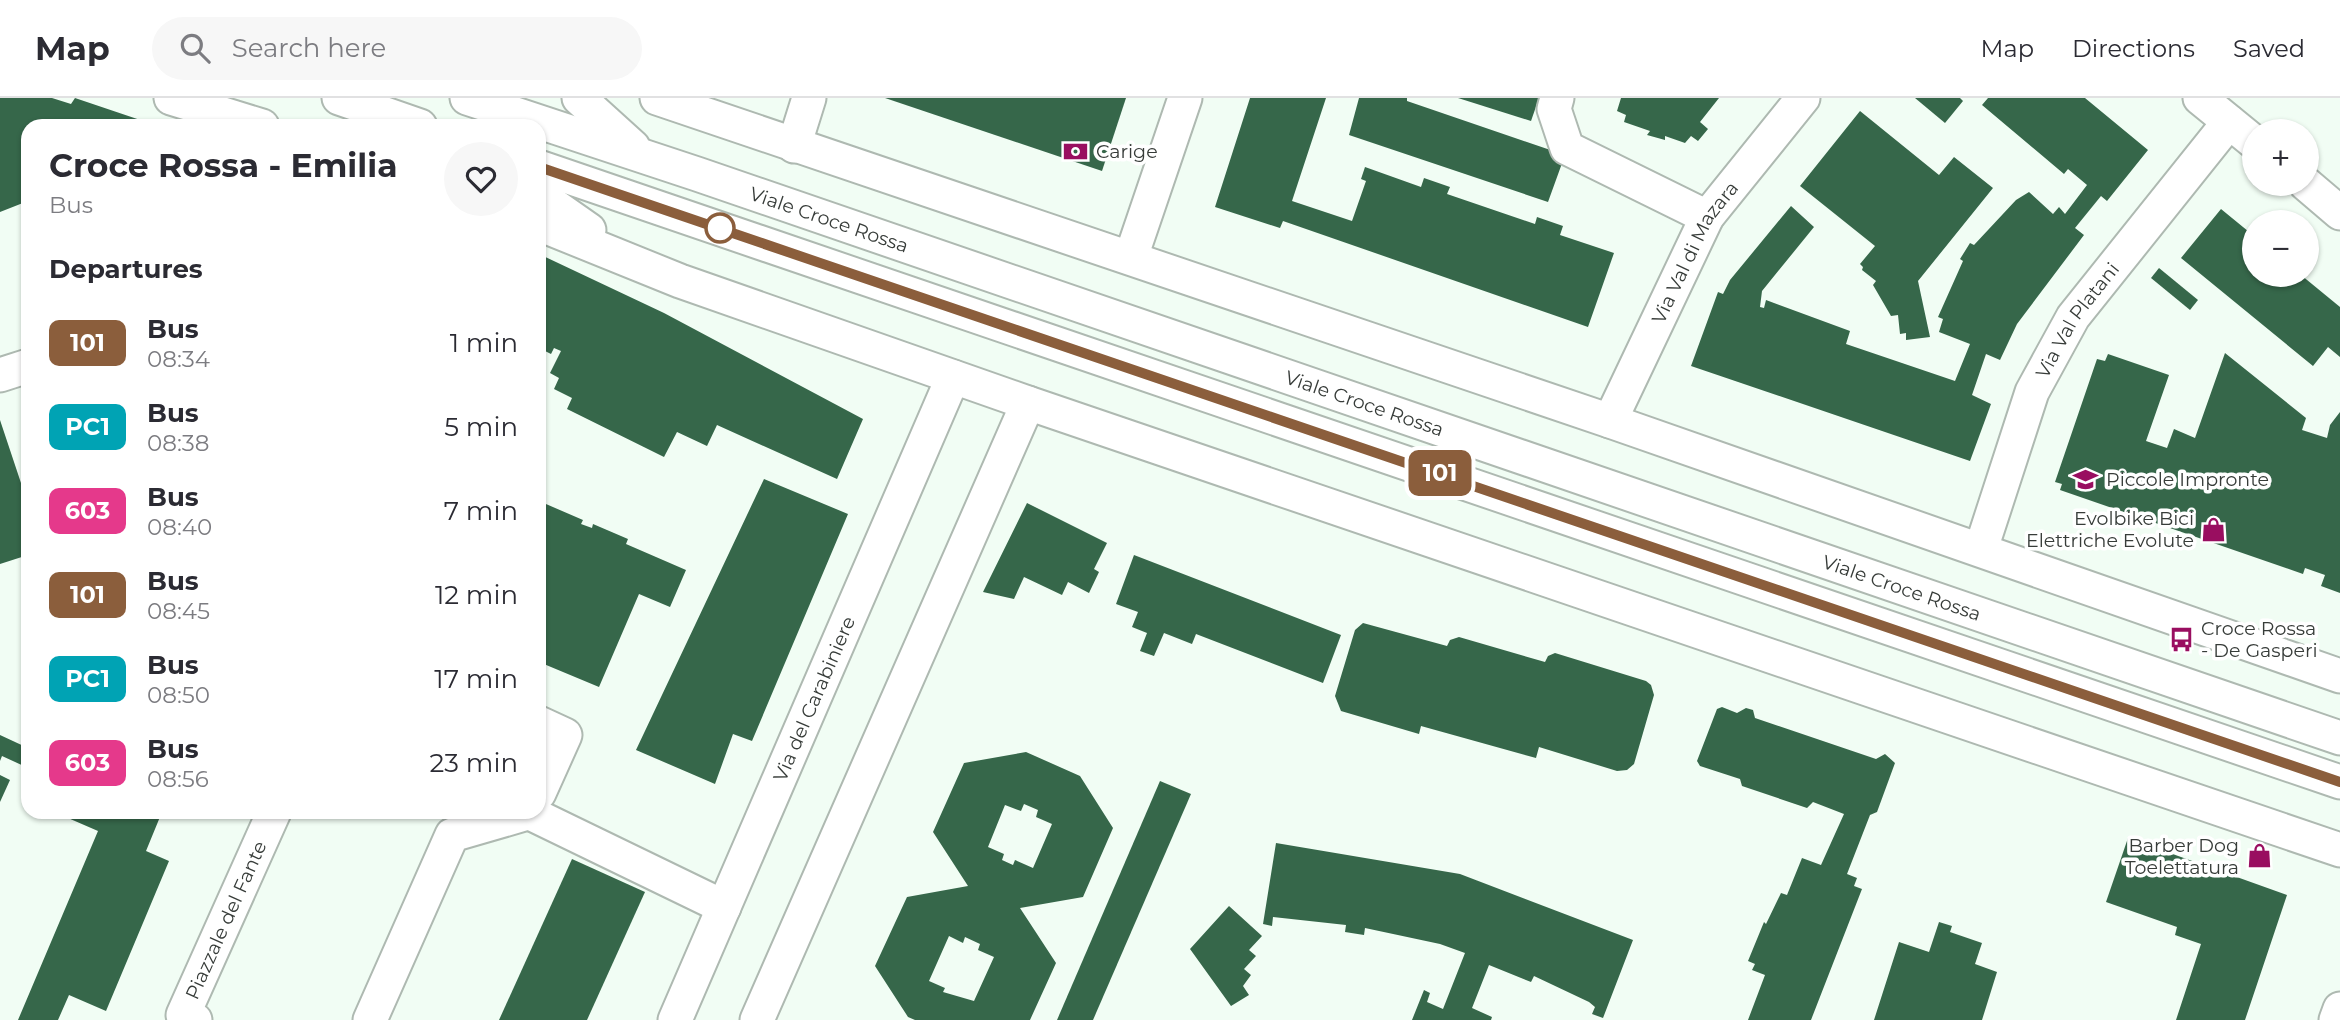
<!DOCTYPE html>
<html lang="en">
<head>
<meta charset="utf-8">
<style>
  body { margin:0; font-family:Montserrat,sans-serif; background:#f7f7f7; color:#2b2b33; height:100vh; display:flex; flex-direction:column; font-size:26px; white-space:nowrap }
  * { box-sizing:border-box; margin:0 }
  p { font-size:23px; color:#7c7c81 }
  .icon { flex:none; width:38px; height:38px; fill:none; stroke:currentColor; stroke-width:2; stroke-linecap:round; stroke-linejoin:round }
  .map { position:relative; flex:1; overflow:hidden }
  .sheet { position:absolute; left:21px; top:21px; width:525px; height:700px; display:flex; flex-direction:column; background:#fff; border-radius:21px; box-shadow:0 2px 5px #0004 }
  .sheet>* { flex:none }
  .badge { padding:0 14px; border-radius:10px; font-size:24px; line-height:46px }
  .buttons { position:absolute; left:2242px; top:21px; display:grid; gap:14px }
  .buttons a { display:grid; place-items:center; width:77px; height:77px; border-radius:50%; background:#fff; box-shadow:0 2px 5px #0004; font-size:35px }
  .map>.badge { position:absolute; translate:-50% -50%; box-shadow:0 0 0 4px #fff }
  h2 { padding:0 28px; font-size:26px; line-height:63px }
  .round { display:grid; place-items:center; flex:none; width:74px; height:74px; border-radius:37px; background:#f7f7f7 }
  .headline { display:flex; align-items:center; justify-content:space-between; height:119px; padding:0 28px }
  h1 { font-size:33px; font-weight:700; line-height:52px }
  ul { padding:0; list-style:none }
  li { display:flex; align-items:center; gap:21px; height:84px; padding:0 28px }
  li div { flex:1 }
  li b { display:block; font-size:26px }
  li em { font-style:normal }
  li .badge { min-width:77px; font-weight:700; text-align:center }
  header { display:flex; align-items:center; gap:42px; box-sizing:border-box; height:98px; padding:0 35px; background:#fff; border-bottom:2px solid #e1e1e2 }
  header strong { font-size:33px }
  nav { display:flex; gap:38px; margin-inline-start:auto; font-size:24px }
  .search { width:490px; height:63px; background:#f7f7f7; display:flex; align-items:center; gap:18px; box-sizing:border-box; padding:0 24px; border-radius:38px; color:#7c7c81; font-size:26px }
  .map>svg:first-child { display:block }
  .building { fill:#36674a; fill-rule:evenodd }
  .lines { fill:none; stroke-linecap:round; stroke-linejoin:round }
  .minor-casing { stroke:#aeb9b1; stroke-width:37 }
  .minor { stroke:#fff; stroke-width:33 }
  .line-casing { stroke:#fff; stroke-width:16 }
  .line { stroke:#8b5e3c; stroke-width:10 }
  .stop-dot { fill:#fff; stroke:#8b5e3c; stroke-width:3.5 }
  .labels { text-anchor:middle; stroke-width:7; stroke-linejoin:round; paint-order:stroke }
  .poi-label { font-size:19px; fill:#373c39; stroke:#fff; text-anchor:start }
  .street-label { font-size:19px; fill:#373c39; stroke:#fff }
</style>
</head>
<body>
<header>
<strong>Map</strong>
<div class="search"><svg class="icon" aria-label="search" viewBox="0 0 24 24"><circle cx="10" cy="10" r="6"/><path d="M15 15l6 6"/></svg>Search here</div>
<nav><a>Map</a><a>Directions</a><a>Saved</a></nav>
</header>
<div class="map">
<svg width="2340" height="922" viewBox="0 0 2340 922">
  <rect width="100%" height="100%" fill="#f1fdf4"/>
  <g class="building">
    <path d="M 0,0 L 52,0 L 71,6 L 75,0 L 158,28 L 28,28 L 28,103 L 0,114 Z"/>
    <path d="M 885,0 L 1126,0 L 1102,73 Z"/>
    <path d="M 1250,0 L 1326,0 L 1292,103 L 1352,123 L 1366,83 L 1361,81 L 1365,69 L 1421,89 L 1424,80 L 1450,89 L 1447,96 L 1535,126 L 1537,119 L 1563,128 L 1560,137 L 1614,155 L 1588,229 L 1283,123 L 1280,130 L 1215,109 Z"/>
    <path d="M 1359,0 L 1407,0 L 1407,3 L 1565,57 L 1548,104 L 1349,37 Z"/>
    <path d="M 1458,0 L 1539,0 L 1531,23 Z"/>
    <path d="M 1621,0 L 1719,0 L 1700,24 L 1708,31 L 1698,43 L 1691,38 L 1685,45 L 1665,38 L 1665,42 L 1647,37 L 1650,33 L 1624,24 L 1626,17 L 1617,13 Z"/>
    <path d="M 1915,0 L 1960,0 L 1963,3 L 1945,25 Z"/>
    <path d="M 1988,0 L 2085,0 L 2148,52 L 2107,103 L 2101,98 L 2075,130 L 2084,137 L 2017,226 L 2000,262 L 1986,256 L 1972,297 L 1991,306 L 1970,363 L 1691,268 L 1718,194 L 1723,196 L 1730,182 L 1791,108 L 1814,129 L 1762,193 L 1760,209 L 1764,210 L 1766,202 L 1850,233 L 1846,246 L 1955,283 L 1970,246 L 1939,234 L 1943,221 L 1938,219 L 1963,163 L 1960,161 L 1970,145 L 1974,147 L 2016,102 L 2029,94 L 2053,116 L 2059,109 L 2065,116 L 2087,87 L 2068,71 L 2064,76 L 1982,7 Z"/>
    <path d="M 1860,13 L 1939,77 L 1954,59 L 1993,90 L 1918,183 L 1930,239 L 1906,242 L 1906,235 L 1900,236 L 1898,217 L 1891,218 L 1873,187 L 1876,183 L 1862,172 L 1863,169 L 1860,166 L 1875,148 L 1800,88 Z"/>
    <path d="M 2221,111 L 2254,138 L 2254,177 L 2301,177 L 2340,209 L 2340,259 L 2328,249 L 2313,268 L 2181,160 Z"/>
    <path d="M 539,156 L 664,215 L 863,321 L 837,381 L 717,327 L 707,348 L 677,334 L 664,359 L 567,311 L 572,300 L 554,291 L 559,280 L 550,275 L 561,253 L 554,250 L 551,256 L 539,250 Z"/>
    <path d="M 2159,170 L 2198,202 L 2190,212 L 2151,180 Z"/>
    <path d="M 2225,255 L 2306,320 L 2302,332 L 2327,340 L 2330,327 L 2340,314 L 2340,495 L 2321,488 L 2325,477 L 2305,470 L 2303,476 L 2060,392 L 2062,386 L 2055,384 L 2097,261 L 2105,263 L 2108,256 L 2169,277 L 2146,343 L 2167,350 L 2174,331 L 2195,340 Z"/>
    <path d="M 0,322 L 28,406 L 28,438 L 23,439 L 28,457 L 0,466 Z"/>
    <path d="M 764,381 L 848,416 L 752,643 L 733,636 L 715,686 L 636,652 Z"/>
    <path d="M 539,403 L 583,422 L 581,426 L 592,430 L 593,426 L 628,441 L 626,446 L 686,472 L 670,509 L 639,496 L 599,589 L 539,564 Z"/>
    <path d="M 1027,405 L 1107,445 L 1094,471 L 1099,474 L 1089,495 L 1068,484 L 1062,497 L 1024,479 L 1014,501 L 983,494 Z"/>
    <path d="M 1134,457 L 1341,537 L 1323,585 L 1196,536 L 1192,546 L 1164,535 L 1154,558 L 1140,553 L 1147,535 L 1132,529 L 1138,514 L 1116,506 Z"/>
    <path d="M 1363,525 L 1447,548 L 1450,542 L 1459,539 L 1545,564 L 1548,558 L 1555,555 L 1646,583 L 1651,587 L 1654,597 L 1634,666 L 1627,672 L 1617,673 L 1539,649 L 1536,660 L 1421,628 L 1419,636 L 1341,613 L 1335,598 L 1355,532 Z"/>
    <path d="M 1722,609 L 1737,615 L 1746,610 L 1753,612 L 1755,620 L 1876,661 L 1885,656 L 1895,665 L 1877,714 L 1870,717 L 1847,776 L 1857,780 L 1854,788 L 1862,791 L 1811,922 L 1748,922 L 1765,877 L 1752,872 L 1755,866 L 1748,863 L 1764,824 L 1766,826 L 1781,795 L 1787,797 L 1802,760 L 1821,767 L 1844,716 L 1813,704 L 1807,710 L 1742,688 L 1740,681 L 1700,668 L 1697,663 L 1717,611 Z"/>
    <path d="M 0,637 L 28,650 L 26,669 L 2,658 L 0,663 Z"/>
    <path d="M 1026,654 L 1080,678 L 1113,730 L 1083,799 L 1020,810 L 1056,865 L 1030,922 L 915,922 L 908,919 L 875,868 L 907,799 L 968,788 L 933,734 L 964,665 ZM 1024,706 L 1038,712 L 1036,719 L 1052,726 L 1033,770 L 1015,762 L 1013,767 L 1002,762 L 1004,756 L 988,749 L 1005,707 L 1021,713 ZM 949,838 L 963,845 L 965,839 L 980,846 L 978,852 L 994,859 L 974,903 L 943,894 L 945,890 L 929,883 Z"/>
    <path d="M 0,677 L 10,682 L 0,704 Z"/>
    <path d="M 1160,683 L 1191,696 L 1093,922 L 1057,922 Z"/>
    <path d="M 71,714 L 162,714 L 146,753 L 169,763 L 106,913 L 69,897 L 58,922 L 18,922 L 98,733 L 68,720 Z"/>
    <path d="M 2128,740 L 2287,797 L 2245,922 L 2176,922 L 2201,846 L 2175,837 L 2177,829 L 2106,804 Z"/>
    <path d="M 1276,745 L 1460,776 L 1633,842 L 1603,920 L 1592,916 L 1595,909 L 1589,904 L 1534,878 L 1531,884 L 1489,867 L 1472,910 L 1492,919 L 1491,922 L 1412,922 L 1424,892 L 1430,895 L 1427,904 L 1443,911 L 1465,855 L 1440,846 L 1365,830 L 1364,837 L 1345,834 L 1346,827 L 1273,819 L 1272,828 L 1263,826 Z"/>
    <path d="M 572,761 L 645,794 L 587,922 L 499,922 Z"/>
    <path d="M 1229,808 L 1262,838 L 1249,852 L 1256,858 L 1244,871 L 1251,877 L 1243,888 L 1249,897 L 1231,908 L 1190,851 Z"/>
    <path d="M 1939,824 L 1952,828 L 1950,834 L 1982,845 L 1975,866 L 1997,874 L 1982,922 L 1874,922 L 1899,844 L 1929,854 Z"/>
  </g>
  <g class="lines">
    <defs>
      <g id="minor">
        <path d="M 171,0 L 262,28"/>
        <path d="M 339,0 L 420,28"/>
        <path id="s1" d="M 467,0 L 697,76 L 2340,640"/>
        <path d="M 579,0 L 633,49"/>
        <path d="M 657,0 L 1610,323 L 2340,578"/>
        <path d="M 1557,0 L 1554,11 L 1567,50 L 1707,119"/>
        <path d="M 2200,0 L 2254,44"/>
        <path d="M 794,48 L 809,0"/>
        <path d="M 539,69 L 2340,684"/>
        <path d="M 2306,86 L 2340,115"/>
        <path d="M 539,97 L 589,132"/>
        <path d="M 539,126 L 680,183 L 1028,305 L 2340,752"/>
        <path d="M 1131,159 L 1185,0"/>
        <path d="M 0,277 L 28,268"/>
        <path id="s2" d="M 1610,323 L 1707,119 L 1803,0"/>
        <path id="s3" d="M 1981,451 L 2032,294 L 2073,219 L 2229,24"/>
        <path d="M 539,625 L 565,637 L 539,695"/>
        <path d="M 530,715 L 724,809"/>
        <path id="s4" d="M 195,922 L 183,917 L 274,714"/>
        <path d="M 370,922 L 452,737 L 531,714"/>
        <path id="s5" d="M 675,922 L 953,279"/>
        <path d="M 757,922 L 1028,305"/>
        <path d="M 2336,922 L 2340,911"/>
      </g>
    </defs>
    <use href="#minor" class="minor-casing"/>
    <use href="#minor" class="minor"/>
  </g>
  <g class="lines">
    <defs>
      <path id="line" d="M 539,69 L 2340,684"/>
    </defs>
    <use href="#line" class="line-casing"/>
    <use href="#line" class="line"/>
  </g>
  <defs>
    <symbol id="bank-bare" viewBox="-9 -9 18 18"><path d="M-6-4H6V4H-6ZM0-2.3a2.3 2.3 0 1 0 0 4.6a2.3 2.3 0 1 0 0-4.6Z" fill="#990e60" stroke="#fff" stroke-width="2.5" paint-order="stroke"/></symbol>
    <symbol id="school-bare" viewBox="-9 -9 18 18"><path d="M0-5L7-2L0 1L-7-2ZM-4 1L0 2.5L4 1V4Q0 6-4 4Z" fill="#990e60" stroke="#fff" stroke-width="2.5" paint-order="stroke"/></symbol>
    <symbol id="shop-bare" viewBox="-9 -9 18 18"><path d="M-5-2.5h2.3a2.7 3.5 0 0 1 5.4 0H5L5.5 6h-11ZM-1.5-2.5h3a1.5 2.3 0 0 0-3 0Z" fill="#990e60" stroke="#fff" stroke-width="2.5" paint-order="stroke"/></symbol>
    <symbol id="bus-bare" viewBox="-9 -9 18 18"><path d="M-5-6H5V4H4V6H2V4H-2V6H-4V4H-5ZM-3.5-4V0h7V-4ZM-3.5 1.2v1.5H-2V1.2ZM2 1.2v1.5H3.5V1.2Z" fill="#990e60" stroke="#fff" stroke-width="2.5" paint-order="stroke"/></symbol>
  </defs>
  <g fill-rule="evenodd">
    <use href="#bank-bare" x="1058" y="36" width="35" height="35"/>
    <use href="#school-bare" x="2068" y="364" width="35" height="35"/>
    <use href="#shop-bare" x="2196" y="414" width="35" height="35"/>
    <use href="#bus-bare" x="2164" y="524" width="35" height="35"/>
    <use href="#shop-bare" x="2242" y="740" width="35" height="35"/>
  </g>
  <circle class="stop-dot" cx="720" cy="130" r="14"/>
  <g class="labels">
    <g class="poi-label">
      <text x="1096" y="60">Carige</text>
      <text x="2106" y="388">Piccole Impronte</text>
      <text x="2194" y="427" text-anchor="end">Evolbike Bici<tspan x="2194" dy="22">Elettriche Evolute</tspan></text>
      <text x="2201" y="537">Croce Rossa<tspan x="2201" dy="22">- De Gasperi</tspan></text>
      <text x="2239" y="754" text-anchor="end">Barber Dog<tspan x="2239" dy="22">Toelettatura</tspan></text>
    </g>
    <g class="street-label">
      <text dy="7" stroke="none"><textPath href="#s1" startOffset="382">Viale Croce Rossa</textPath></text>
      <text dy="7" stroke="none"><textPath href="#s2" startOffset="189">Via Val di Mazara</textPath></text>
      <text dy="7" stroke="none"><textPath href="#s3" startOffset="250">Via Val Platani</textPath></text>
      <text dy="7" stroke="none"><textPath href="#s1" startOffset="948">Viale Croce Rossa</textPath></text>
      <text dy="7" stroke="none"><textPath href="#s1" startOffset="1516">Viale Croce Rossa</textPath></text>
      <text dy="7" stroke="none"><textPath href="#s5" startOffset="350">Via del Carabiniere</textPath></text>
      <text dy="7" stroke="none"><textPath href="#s4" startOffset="117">Piazzale del Fante</textPath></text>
    </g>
  </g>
</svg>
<div class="buttons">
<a>+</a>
<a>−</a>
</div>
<b class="badge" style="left:1440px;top:375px;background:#8b5e3c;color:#fff">101</b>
<section class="sheet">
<div class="headline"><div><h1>Croce Rossa - Emilia</h1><p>Bus</p></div><a class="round"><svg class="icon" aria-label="heart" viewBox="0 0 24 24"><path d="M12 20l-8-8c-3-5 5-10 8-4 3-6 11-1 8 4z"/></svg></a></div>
<h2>Departures</h2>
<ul>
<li><span class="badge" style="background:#8b5e3c;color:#fff">101</span><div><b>Bus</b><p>08:34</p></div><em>1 min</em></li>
<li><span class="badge" style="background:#00a3b4;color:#fff">PC1</span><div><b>Bus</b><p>08:38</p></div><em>5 min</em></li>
<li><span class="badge" style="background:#e5398b;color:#fff">603</span><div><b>Bus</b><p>08:40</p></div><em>7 min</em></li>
<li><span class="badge" style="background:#8b5e3c;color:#fff">101</span><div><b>Bus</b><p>08:45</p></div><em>12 min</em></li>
<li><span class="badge" style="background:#00a3b4;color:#fff">PC1</span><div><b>Bus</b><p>08:50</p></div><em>17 min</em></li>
<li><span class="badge" style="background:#e5398b;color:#fff">603</span><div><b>Bus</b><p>08:56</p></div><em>23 min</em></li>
</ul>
</section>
</div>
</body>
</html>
